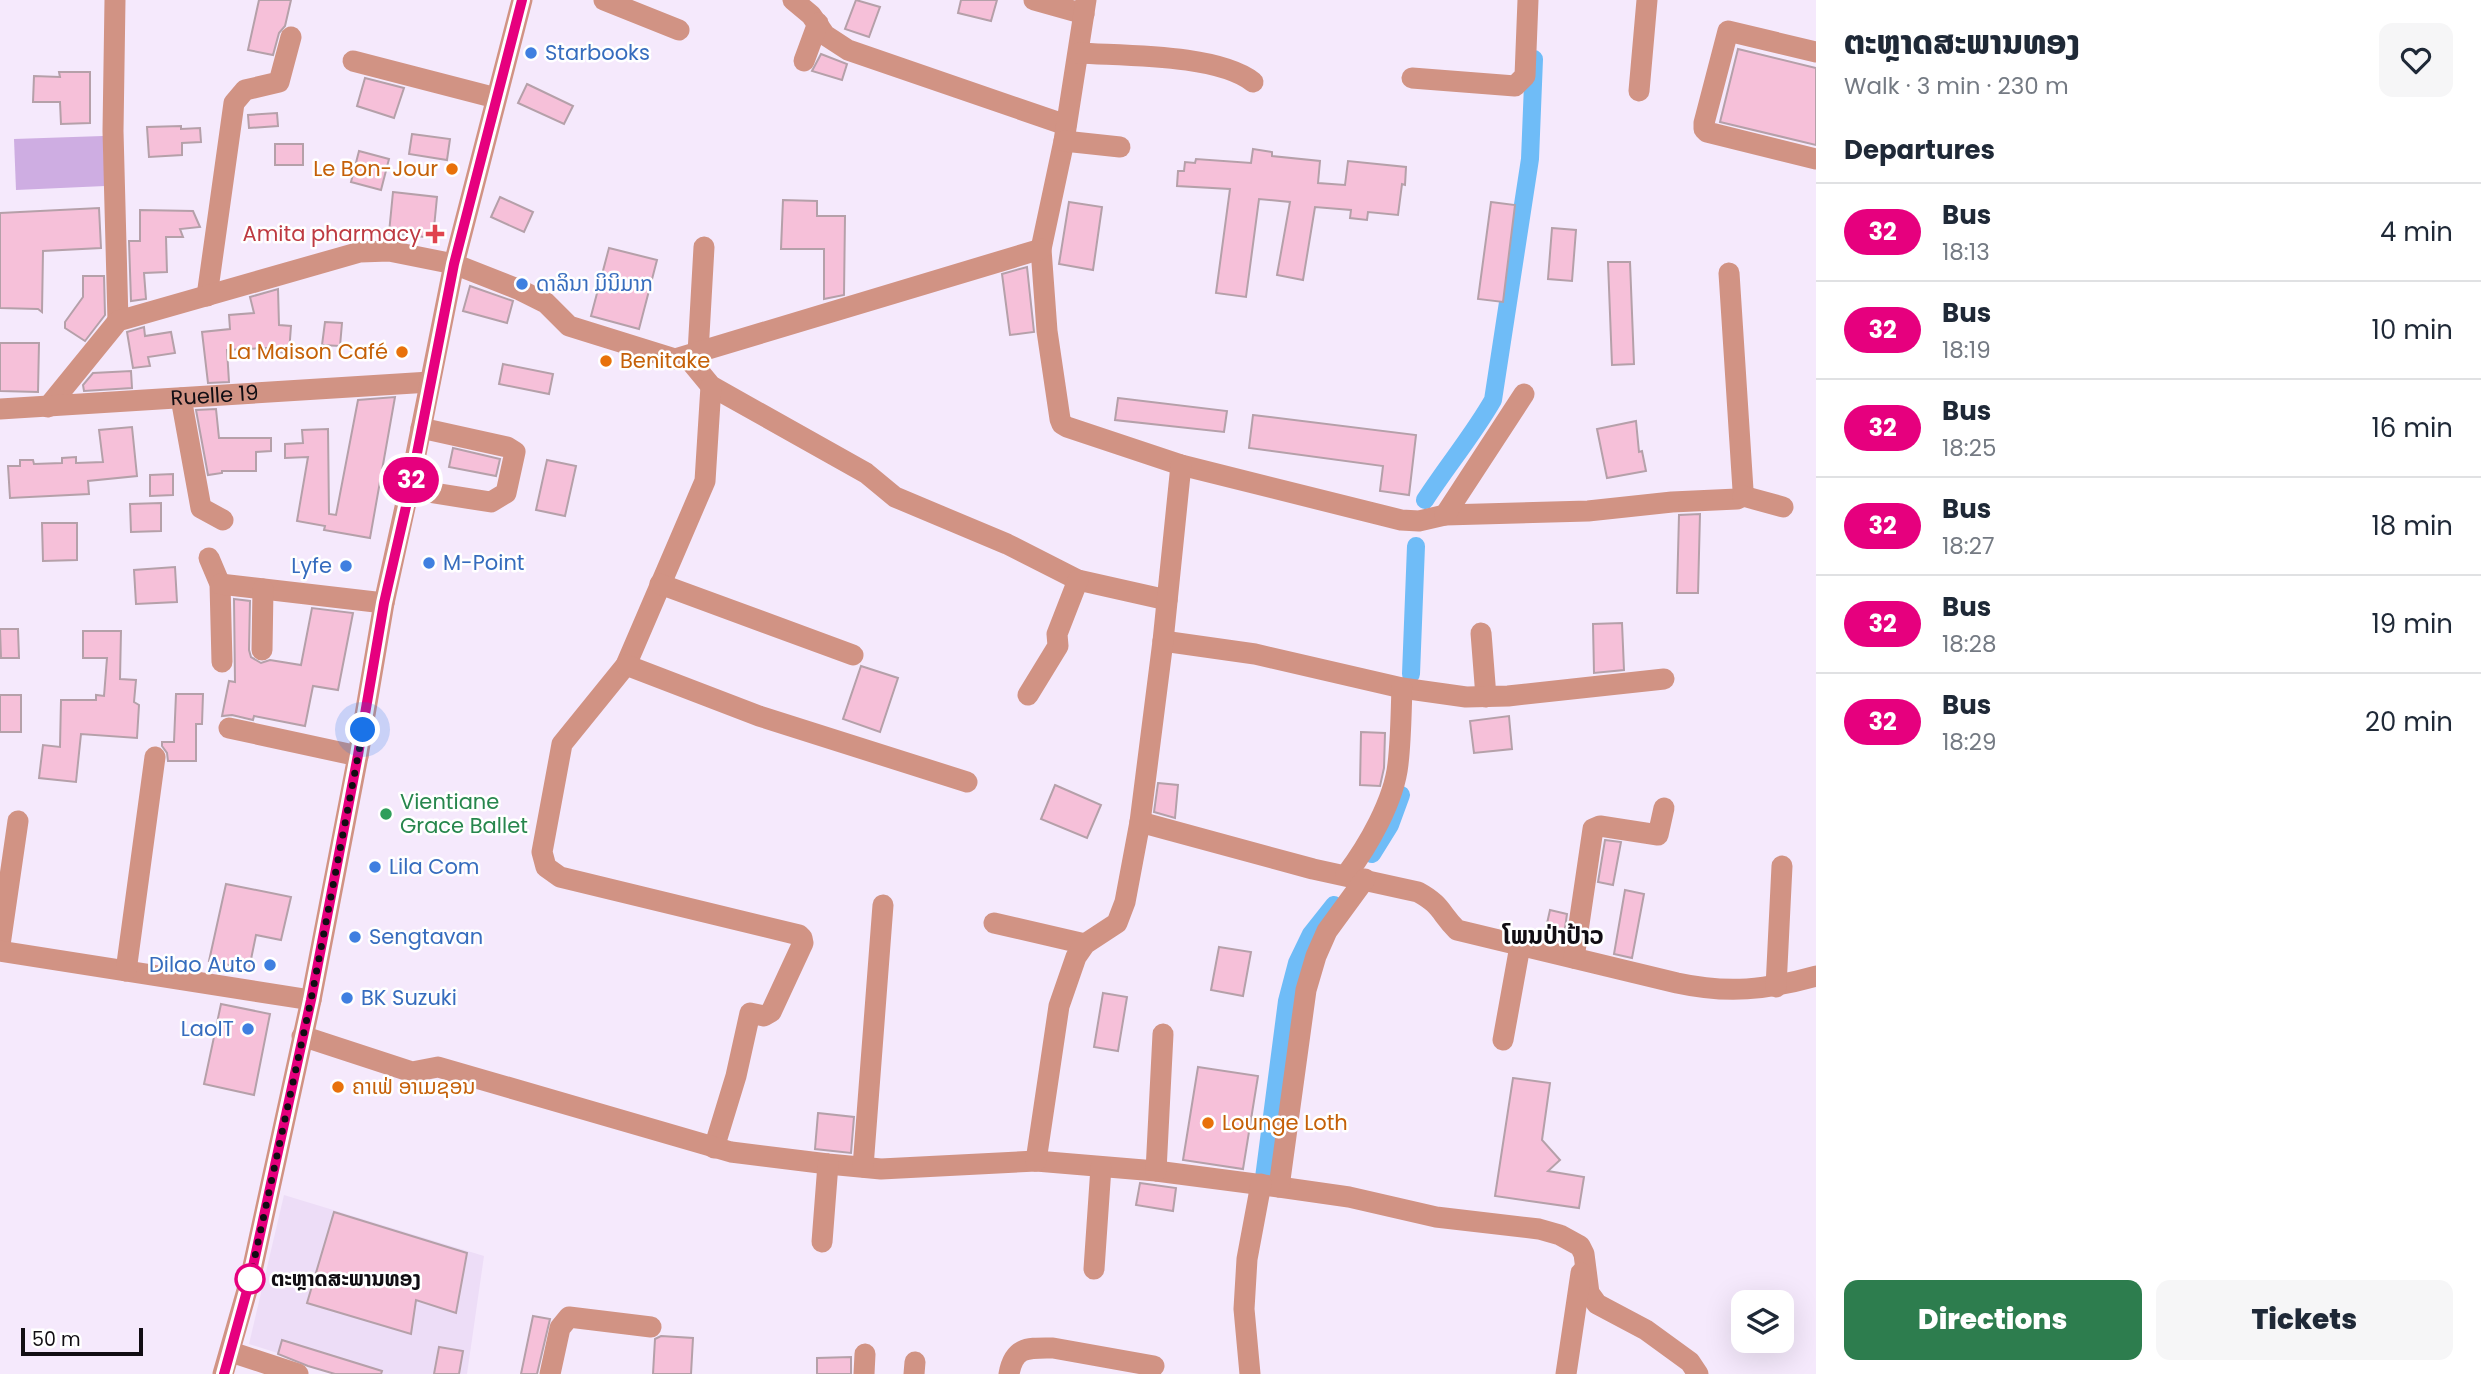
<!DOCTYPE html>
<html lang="en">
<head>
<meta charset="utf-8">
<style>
  body { margin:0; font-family:Poppins,"Noto Sans Lao",sans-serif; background:#f6f6f7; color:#1f2937; height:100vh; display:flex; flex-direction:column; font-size:26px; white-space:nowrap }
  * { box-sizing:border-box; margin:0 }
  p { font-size:23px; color:#747a83 }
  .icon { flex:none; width:38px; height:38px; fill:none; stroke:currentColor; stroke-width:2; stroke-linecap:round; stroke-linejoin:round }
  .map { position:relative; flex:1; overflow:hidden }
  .details { display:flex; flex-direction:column; background:#fff; width:665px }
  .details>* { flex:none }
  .badge { padding:0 14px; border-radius:23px; font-size:24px; line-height:46px }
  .fabs { position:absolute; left:1731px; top:1290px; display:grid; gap:14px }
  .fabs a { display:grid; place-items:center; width:63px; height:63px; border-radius:14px; background:#fff; box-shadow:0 7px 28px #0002; font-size:35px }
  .scale { position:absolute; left:21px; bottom:18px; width:122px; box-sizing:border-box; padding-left:7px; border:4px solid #110d13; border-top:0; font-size:19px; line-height:24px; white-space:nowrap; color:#110d13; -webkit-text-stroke:5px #fff; paint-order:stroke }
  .you { position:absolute; width:35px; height:35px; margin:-18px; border:5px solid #fff; border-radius:50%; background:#1a73e8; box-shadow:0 0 0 10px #1a73e833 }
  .map>.badge { position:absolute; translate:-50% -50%; box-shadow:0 0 0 4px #fff }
  h2 { padding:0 28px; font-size:26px; line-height:63px }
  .round { display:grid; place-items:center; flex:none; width:74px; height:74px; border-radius:14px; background:#f6f6f7 }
  .head { display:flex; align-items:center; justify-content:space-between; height:119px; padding:0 28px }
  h1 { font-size:33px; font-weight:800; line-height:52px }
  .action { display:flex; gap:14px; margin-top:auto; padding:14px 28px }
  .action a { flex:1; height:80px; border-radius:14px; background:#2d7d4e; color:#fff; font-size:28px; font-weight:800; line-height:80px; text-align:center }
  .action a+a { background:#f6f6f7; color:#1f2937 }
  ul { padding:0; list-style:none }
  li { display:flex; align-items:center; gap:21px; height:98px; padding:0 28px; border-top:2px solid #e0e1e3 }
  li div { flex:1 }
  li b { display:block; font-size:26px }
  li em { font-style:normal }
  li .badge { min-width:77px; font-weight:700; text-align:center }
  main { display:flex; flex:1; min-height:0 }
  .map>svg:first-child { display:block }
  .built { fill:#edddf7 }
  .green { fill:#ceade2 }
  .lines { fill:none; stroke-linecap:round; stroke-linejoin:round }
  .canal { stroke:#6fbcf7; stroke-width:18 }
  .building { fill:#f6c0d9; stroke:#b5a0a9; stroke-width:2 }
  .minor { stroke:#d19384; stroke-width:21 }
  .line-casing { stroke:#fff; stroke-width:16 }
  .line { stroke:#e6007e; stroke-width:10 }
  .walk { stroke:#110d13; stroke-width:7; stroke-dasharray:0 12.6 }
  .shop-dot { fill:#3f7fe0; stroke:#fff; stroke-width:2.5 }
  .food-dot { fill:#e8710a; stroke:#fff; stroke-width:2.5 }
  .health-dot { fill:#e0444e; stroke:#fff; stroke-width:2.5 }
  .leisure-dot { fill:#2e9e5b; stroke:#fff; stroke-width:2.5 }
  .stop-dot { fill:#fff; stroke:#e6007e; stroke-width:3.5 }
  .labels { text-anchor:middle; stroke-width:5; stroke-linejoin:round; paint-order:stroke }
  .shop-label { font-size:21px; fill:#366cbe; stroke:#fff; text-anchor:start }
  .food-label { font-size:21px; fill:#c56008; stroke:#fff; text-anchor:start }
  .health-label { font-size:21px; fill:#be3a42; stroke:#fff; text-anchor:end }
  .street-label { font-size:21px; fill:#110d13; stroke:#fff }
  .leisure-label { font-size:21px; fill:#27864d; stroke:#fff; text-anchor:start }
  .stop-label { font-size:21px; font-weight:bold; fill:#110d13; stroke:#fff; text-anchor:start }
  .quarter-label { font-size:24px; font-weight:bold; fill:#110d13; stroke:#fff }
</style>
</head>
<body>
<main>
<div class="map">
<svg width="1816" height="1374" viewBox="0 0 1816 1374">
  <rect width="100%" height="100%" fill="#f5e9fc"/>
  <path class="built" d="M 284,1195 L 484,1256 L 467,1374 L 343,1374 L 249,1344 Z"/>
  <path class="green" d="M 103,136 L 105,186 L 16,190 L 14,139 Z"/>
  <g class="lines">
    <g class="canal">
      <path d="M 1425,500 C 1447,466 1473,435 1493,400 L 1530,159 L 1534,59"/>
      <path d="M 1411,674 L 1416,546"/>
      <path d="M 1372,854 L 1390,825 L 1401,795"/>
      <path d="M 1264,1178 L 1287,1001 L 1297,963 L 1311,934 L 1334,905"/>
    </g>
  </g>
  <g class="building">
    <path d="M 259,0 L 291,0 L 285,26 L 279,33 L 273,55 L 248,50 Z"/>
    <path d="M 856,0 L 880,7 L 869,37 L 845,29 Z"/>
    <path d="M 961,0 L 997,0 L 991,21 L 958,13 Z"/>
    <path d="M 1738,49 L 1816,68 L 1816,145 L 1720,122 Z"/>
    <path d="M 821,54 L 847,64 L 842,80 L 812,71 Z"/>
    <path d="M 59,72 L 90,72 L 90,123 L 61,124 L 60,102 L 33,102 L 34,76 L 60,77 Z"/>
    <path d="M 365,78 L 404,88 L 394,118 L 357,106 Z"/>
    <path d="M 527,84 L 573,106 L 564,124 L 518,103 Z"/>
    <path d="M 277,113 L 278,126 L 249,128 L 248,115 Z"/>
    <path d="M 181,126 L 181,129 L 200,128 L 201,142 L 182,143 L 182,155 L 149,157 L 147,127 Z"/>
    <path d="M 412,134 L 450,139 L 447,160 L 409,154 Z"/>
    <rect x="275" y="144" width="28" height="21"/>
    <path d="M 1253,149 L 1272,152 L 1272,156 L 1320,161 L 1318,183 L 1345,185 L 1348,161 L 1406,167 L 1405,185 L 1402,184 L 1398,215 L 1368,212 L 1367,220 L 1350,218 L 1351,210 L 1315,207 L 1303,280 L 1277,275 L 1290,202 L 1259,199 L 1246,297 L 1216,293 L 1230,189 L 1177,186 L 1178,171 L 1184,171 L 1185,162 L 1195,163 L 1196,159 L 1251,163 Z"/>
    <path d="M 359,151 L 389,159 L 381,190 L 351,182 Z"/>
    <path d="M 393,192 L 437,197 L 433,238 L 389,233 Z"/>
    <path d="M 500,197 L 533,212 L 524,232 L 491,217 Z"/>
    <path d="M 783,200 L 817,201 L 817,216 L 845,216 L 844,295 L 824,299 L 824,249 L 781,249 Z"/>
    <path d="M 1069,202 L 1102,207 L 1093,270 L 1059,264 Z"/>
    <path d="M 1491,202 L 1515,205 L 1503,302 L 1478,299 Z"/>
    <path d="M 99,208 L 101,248 L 43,251 L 42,312 L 38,309 L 0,308 L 0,213 Z"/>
    <path d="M 140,210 L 193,211 L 200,227 L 180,229 L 183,237 L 166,237 L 167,272 L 144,273 L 146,299 L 131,301 L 129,241 L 140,241 Z"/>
    <path d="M 1552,228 L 1576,230 L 1572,281 L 1548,279 Z"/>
    <path d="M 609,248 L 657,260 L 639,329 L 591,316 Z"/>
    <path d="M 1608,262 L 1630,262 L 1634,364 L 1612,365 Z"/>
    <path d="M 1027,267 L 1034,332 L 1010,335 L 1002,274 Z"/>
    <path d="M 83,276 L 104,276 L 105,315 L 85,341 L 65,328 L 65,322 L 83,297 Z"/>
    <path d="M 470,286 L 513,301 L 507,323 L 463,311 Z"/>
    <path d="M 278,289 L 279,325 L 291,326 L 289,353 L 265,351 L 266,348 L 227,350 L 229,382 L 208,383 L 202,332 L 230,329 L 229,315 L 254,313 L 250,297 Z"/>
    <path d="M 325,322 L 342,323 L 340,346 L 322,345 Z"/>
    <path d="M 144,327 L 145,336 L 171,332 L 175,353 L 148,357 L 150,366 L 133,368 L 127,332 Z"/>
    <path d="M 0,343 L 39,343 L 38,392 L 0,391 Z"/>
    <path d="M 503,364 L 553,374 L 549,394 L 499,384 Z"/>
    <path d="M 131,371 L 132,388 L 84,391 L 83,385 L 93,373 Z"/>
    <path d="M 395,397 L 370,538 L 324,530 L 325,526 L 297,521 L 308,457 L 285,458 L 285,444 L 303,443 L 302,430 L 328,429 L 329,514 L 336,515 L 358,400 Z"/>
    <path d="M 1118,398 L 1227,411 L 1224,432 L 1115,420 Z"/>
    <path d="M 216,409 L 219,438 L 271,438 L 271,451 L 256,452 L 256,471 L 222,471 L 222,473 L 208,475 L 196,410 Z"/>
    <path d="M 1253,415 L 1416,435 L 1409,495 L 1380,491 L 1383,466 L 1249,448 Z"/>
    <path d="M 1636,421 L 1639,452 L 1642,451 L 1646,471 L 1607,478 L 1597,429 Z"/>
    <path d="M 132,427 L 137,476 L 88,481 L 89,494 L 10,498 L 8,466 L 20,466 L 20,460 L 33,460 L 34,464 L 62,463 L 62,458 L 76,457 L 76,463 L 103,462 L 99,430 Z"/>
    <path d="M 453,448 L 500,459 L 496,476 L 449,467 Z"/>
    <path d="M 547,460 L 576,466 L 565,516 L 536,510 Z"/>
    <path d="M 173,474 L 173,495 L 150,496 L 150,475 Z"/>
    <path d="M 161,503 L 161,531 L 131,532 L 130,504 Z"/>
    <path d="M 1700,514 L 1698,593 L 1677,593 L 1679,515 Z"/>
    <path d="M 42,523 L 77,523 L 77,560 L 43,561 Z"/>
    <path d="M 175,567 L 177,602 L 136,604 L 134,570 Z"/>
    <path d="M 234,599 L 250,601 L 249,650 L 251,657 L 261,663 L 270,660 L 301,665 L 312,608 L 353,613 L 338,690 L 313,686 L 305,726 L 254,716 L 253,720 L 232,715 L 222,716 L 229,681 L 235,682 Z"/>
    <path d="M 1622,623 L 1624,670 L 1594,673 L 1593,624 Z"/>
    <path d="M 0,629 L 18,629 L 19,658 L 1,658 Z"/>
    <path d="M 83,631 L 121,631 L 120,679 L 136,680 L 134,702 L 139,705 L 137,738 L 81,734 L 76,782 L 39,778 L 43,745 L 60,747 L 61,700 L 96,700 L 96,695 L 104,696 L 107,658 L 83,658 Z"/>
    <path d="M 861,666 L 898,678 L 880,732 L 843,719 Z"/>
    <path d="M 176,694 L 203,694 L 202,724 L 196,724 L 196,761 L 168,761 L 167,753 L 162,746 L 162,742 L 174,742 Z"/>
    <rect x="0" y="695" width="21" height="37"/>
    <path d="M 1509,716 L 1512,749 L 1474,753 L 1470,721 Z"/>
    <path d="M 1361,732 L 1385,733 L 1384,768 L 1380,786 L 1360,785 Z"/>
    <path d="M 1158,783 L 1178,785 L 1175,818 L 1154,812 Z"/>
    <path d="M 1055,785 L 1101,805 L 1087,838 L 1041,819 Z"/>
    <path d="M 1605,840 L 1621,842 L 1613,885 L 1598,882 Z"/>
    <path d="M 226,884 L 291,897 L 281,940 L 256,935 L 249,969 L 209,961 Z"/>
    <path d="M 1625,890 L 1644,894 L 1632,958 L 1614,954 Z"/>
    <path d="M 1550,910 L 1567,914 L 1563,942 L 1544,937 Z"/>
    <path d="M 1219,947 L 1251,952 L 1243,996 L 1211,990 Z"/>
    <path d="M 1103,993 L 1127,997 L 1118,1051 L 1094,1047 Z"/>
    <path d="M 221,1004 L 270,1014 L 254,1095 L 204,1084 Z"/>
    <path d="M 1198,1067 L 1258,1076 L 1243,1169 L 1183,1160 Z"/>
    <path d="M 1513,1078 L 1550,1083 L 1542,1140 L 1560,1160 L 1548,1171 L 1584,1177 L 1579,1208 L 1495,1196 Z"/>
    <path d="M 818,1113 L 854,1117 L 851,1153 L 815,1149 Z"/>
    <path d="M 1140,1183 L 1176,1188 L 1173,1211 L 1136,1205 Z"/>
    <path d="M 334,1212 L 467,1253 L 456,1313 L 416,1300 L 411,1334 L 307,1303 Z"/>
    <path d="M 533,1316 L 550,1319 L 537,1374 L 521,1374 Z"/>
    <path d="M 661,1336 L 693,1338 L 691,1374 L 653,1374 L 655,1339 Z"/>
    <path d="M 282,1340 L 382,1371 L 381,1374 L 335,1374 L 308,1366 L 278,1354 Z"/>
    <path d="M 439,1347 L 463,1351 L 459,1374 L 434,1374 Z"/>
    <path d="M 851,1357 L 851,1374 L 817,1374 L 817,1358 Z"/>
  </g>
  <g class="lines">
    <g class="minor">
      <path d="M 115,0 L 113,131 L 118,321"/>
      <path d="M 604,0 L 679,30"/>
      <path d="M 793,0 L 811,15 L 825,35 L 848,50 L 1066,125"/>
      <path d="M 1034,0 L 1084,14"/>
      <path d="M 1086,0 L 1064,141 L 1041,249 L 1047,331 L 1060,419 L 1062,424 L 1067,427 L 1181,465 L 1401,520 L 1419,521 L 1445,515 L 1588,511 L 1672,502 L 1737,499 L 1743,496 L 1743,490 L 1729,273"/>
      <path d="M 1816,52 L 1728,31 L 1704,123 L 1704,129 L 1707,132 L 1816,159"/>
      <path d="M 1079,53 C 1125,56 1217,54 1253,82"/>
      <path d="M 353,61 L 496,98"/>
      <path d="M 804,61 L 818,23"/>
      <path d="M 1412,78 L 1515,86 L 1525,76 L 1528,0"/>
      <path d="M 1639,91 L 1647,0"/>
      <path d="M 1064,141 L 1120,147"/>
      <path d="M 207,296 L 234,103 L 245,90 L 279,82 L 291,37"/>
      <path d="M 698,353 L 704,247"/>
      <path d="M 687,357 L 711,386 L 866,473 L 895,497 L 1007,544 L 1078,580 L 1167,600"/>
      <path d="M 711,386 L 705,481 L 626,665 L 562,744 L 542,852 L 546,867 L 560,877 L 799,935 L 802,938 L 803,943 L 771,1012 L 764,1016 L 750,1013 L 736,1076 L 714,1148"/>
      <path d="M 181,398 L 201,508 L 223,520"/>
      <path d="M 48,407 L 118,321 L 360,252 L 389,251 L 454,264 L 520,290 L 546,303 L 569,326 L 675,359 L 1041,249"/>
      <path id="s1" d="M 0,409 L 430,382"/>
      <path d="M 409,489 L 491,502 L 506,493 L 515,452 L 507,447 L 421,428"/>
      <path d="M 1743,496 L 1783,507"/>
      <path d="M 1445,515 L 1524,394"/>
      <path d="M 209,558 L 220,584 L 222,662"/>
      <path d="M 220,584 L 384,603"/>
      <path d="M 660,584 L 853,655"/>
      <path d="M 1481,633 L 1486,697"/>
      <path d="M 1163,641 L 1255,654 L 1402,688 L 1466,697 L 1508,696 L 1664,679"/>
      <path d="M 262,650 L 263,589"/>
      <path d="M 626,665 L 759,716 L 967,782"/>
      <path d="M 1028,695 L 1058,646 L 1057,634 L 1078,580"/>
      <path d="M 229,728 L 358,756"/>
      <path d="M 1140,822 L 1313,869 L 1418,892 C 1442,905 1440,913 1457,930 L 1677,983 C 1728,994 1766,990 1816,976"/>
      <path d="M 1346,875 C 1368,846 1394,801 1398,764 C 1401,739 1401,713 1402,688"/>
      <path d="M 994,923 L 1085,944"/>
      <path d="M 0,945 L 18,821"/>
      <path d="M 0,951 L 311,1000"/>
      <path d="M 1574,958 L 1593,829 L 1600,826 L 1658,835 L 1664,808"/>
      <path d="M 126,971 L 155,757"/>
      <path d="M 1776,987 L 1782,866"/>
      <path d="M 302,1036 L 412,1072 L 438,1067 L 731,1152 L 828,1164 L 881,1169 L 1036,1161 L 1156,1171 L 1279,1187 L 1349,1197 L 1436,1217 L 1539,1229 L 1560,1235 L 1580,1246 L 1584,1254 L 1589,1293 L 1597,1304 L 1646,1330 L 1690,1362 L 1698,1374"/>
      <path d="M 1503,1040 L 1520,946"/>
      <path d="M 1036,1161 L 1059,1006 L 1076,957 L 1085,944 L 1117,923 L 1125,902 L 1140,822 L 1163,641 L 1181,465"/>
      <path d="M 863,1167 L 883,905"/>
      <path d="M 1156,1171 L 1163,1034"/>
      <path d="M 1279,1187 L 1306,990 L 1316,956 L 1327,931 L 1365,879"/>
      <path d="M 822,1242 L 828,1164"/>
      <path d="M 1094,1269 L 1101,1167"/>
      <path d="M 231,1352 L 298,1374"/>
      <path d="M 223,1374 L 250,1280 L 311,1000 L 358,756 L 384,603 L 409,489 L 454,264 L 522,0"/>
      <path d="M 550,1374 L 560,1328 L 569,1317 L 651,1327"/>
      <path d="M 864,1374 L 865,1354"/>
      <path d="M 914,1374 L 915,1362"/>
      <path d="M 1009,1374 C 1014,1346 1028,1348 1053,1348 L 1154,1366"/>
      <path d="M 1250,1374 L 1244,1309 L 1247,1259 L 1261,1184"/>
      <path d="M 1566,1374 L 1581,1273"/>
    </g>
  </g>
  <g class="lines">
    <defs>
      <path id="line" d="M 224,1374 L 250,1280 L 311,1000 L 358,755 L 384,603 L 410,489 L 454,264 L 522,0"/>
    </defs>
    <use href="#line" class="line-casing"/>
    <use href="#line" class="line"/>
    <path class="walk" d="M 250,1279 L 311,1000 L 363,730"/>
  </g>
  <g class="shop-dot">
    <circle cx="531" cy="53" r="7"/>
    <circle cx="522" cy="284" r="7"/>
    <circle cx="429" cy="563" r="7"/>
    <circle cx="346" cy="566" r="7"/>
    <circle cx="375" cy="867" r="7"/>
    <circle cx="355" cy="937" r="7"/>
    <circle cx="270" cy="965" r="7"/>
    <circle cx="347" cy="998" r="7"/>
    <circle cx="248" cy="1029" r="7"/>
  </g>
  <g class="food-dot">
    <circle cx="452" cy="169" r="7"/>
    <circle cx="402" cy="352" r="7"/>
    <circle cx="606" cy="361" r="7"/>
    <circle cx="338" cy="1087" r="7"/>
    <circle cx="1208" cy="1123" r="7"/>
  </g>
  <path class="health-dot" d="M431.5 223.5h7v7h7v7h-7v7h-7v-7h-7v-7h7z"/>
  <circle class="leisure-dot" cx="386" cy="814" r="7"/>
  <circle class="stop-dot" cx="250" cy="1279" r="14"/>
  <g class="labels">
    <g class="shop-label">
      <text x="545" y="60">Starbooks</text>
      <text x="536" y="291">ດາລິນາ ມິນິມາກ</text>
      <text x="443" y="570">M-Point</text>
      <text x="332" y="573" text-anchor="end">Lyfe</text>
      <text x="389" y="874">Lila Com</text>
      <text x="369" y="944">Sengtavan</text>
      <text x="256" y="972" text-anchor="end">Dilao Auto</text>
      <text x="361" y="1005">BK Suzuki</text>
      <text x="234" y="1036" text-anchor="end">LaoIT</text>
    </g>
    <g class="food-label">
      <text x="438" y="176" text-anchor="end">Le Bon-Jour</text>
      <text x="388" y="359" text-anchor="end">La Maison Café</text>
      <text x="620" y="368">Benitake</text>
      <text x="352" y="1094">ຄາເຟ່ ອາເມຊອນ</text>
      <text x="1222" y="1130">Lounge Loth</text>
    </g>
    <g class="health-label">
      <text x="421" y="241">Amita pharmacy</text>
    </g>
    <g class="street-label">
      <text dy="7" stroke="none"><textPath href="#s1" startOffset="215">Ruelle 19</textPath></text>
    </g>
    <g class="leisure-label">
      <text x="400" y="809">Vientiane<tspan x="400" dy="24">Grace Ballet</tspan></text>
    </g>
    <g class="stop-label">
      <text x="271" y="1286">ຕະຫຼາດສະພານທອງ</text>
    </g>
    <g class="quarter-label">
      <text x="1553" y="944">ໂພນປ່າປ້າວ</text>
    </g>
  </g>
</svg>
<div class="fabs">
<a><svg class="icon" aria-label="layers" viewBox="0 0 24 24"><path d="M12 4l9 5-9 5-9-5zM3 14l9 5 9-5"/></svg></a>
</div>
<div class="scale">50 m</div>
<div class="you" style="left:363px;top:730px"></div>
<b class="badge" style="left:411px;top:480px;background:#e6007e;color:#fff">32</b>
</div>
<section class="details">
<div class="head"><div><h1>ຕະຫຼາດສະພານທອງ</h1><p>Walk · 3 min · 230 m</p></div><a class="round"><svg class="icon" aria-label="heart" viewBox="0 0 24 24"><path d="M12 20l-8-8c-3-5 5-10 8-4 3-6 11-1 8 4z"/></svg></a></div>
<h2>Departures</h2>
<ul>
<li><span class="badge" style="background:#e6007e;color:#fff">32</span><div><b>Bus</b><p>18:13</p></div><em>4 min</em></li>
<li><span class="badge" style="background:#e6007e;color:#fff">32</span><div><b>Bus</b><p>18:19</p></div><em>10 min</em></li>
<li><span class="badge" style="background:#e6007e;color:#fff">32</span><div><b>Bus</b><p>18:25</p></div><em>16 min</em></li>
<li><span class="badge" style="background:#e6007e;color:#fff">32</span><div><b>Bus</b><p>18:27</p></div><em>18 min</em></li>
<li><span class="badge" style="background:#e6007e;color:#fff">32</span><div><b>Bus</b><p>18:28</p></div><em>19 min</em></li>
<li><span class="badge" style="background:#e6007e;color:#fff">32</span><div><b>Bus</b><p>18:29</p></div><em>20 min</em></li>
</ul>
<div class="action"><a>Directions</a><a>Tickets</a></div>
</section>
</main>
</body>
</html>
